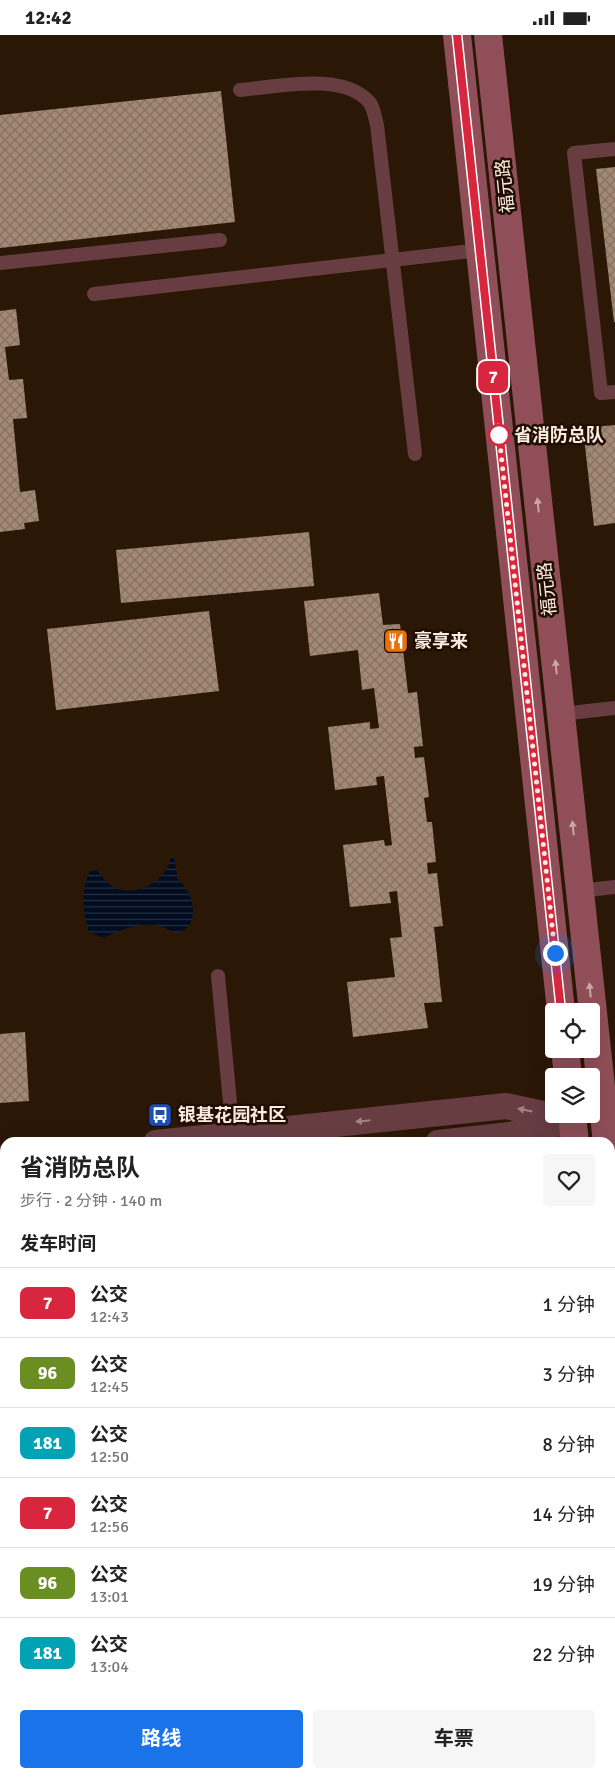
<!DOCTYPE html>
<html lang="zh">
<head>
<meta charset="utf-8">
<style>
  body { margin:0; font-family:Signika,"Noto Sans SC",sans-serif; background:#f6f6f6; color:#222; height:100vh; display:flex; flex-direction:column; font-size:19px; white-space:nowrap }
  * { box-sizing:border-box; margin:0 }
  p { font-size:16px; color:#767676 }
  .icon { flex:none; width:28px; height:28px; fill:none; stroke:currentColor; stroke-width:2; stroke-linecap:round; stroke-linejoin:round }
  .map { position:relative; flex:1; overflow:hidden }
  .sheet { position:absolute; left:0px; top:1102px; width:615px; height:641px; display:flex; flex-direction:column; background:#fff; border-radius:15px 15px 0 0; box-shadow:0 5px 20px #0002 }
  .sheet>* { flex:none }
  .badge { padding:0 10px; border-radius:8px; font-size:18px; line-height:32px }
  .buttons { position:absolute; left:545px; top:968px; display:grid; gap:10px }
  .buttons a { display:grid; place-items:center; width:55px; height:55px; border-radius:5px; background:#fff; box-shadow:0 5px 20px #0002; font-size:25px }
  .you { position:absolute; width:25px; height:25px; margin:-12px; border:4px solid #fff; border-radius:50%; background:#1a73e8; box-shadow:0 0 0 8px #1a73e833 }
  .map>.badge { position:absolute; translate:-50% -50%; box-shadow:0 0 0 2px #fff }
  h2 { padding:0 20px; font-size:19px; line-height:45px }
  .round { display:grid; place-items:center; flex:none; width:52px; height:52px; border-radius:5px; background:#f6f6f6 }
  .overview { display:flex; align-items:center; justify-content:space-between; height:85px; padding:0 20px }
  h1 { font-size:24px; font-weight:700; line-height:38px }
  .button { display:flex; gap:10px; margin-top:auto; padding:10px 20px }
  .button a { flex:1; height:58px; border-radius:5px; background:#1a73e8; color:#fff; font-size:20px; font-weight:700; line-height:58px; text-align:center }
  .button a+a { background:#f6f6f6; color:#222 }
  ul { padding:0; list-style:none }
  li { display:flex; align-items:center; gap:15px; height:70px; padding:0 20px; border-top:1px solid #e0e0e0 }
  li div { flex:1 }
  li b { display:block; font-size:19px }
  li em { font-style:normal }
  li .badge { min-width:55px; font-weight:700; text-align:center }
  .status { display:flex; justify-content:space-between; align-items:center; height:35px; padding:0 25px; background:#fff; direction:ltr }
  .status svg { height:14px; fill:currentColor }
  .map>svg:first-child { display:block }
  .water { fill:url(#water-rules) }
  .building { fill:url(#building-cross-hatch) }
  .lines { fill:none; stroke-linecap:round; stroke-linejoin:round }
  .service { stroke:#673d42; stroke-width:14 }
  .minor { stroke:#673d42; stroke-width:26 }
  .secondary { stroke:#904f58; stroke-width:28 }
  .oneway { fill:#cba5a3 }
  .oneway2 { fill:#a28382 }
  .line-casing { stroke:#fff; stroke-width:11 }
  .line { stroke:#d7263d; stroke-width:8 }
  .walk { stroke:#fbece1; stroke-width:5; stroke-dasharray:0 9 }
  .stop-dot { fill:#fff; stroke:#d7263d; stroke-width:2.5 }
  .labels { text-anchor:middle; stroke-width:5; stroke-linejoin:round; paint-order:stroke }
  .street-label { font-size:18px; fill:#fbece1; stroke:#210d00 }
  .stop-label { font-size:18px; font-weight:bold; fill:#fbece1; stroke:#210d00; text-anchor:start }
  .poi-label { font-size:18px; font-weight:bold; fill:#fbece1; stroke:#210d00; text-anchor:start }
</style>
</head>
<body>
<div class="status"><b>12:42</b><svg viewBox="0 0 49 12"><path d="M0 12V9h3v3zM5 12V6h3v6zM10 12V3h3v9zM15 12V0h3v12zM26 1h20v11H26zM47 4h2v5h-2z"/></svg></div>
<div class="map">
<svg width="615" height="1743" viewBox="0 0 615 1743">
  <defs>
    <pattern id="water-rules" width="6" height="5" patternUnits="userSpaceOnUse" patternTransform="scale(1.25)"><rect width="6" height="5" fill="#000c20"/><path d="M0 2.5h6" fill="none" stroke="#263040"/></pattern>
    <pattern id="building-cross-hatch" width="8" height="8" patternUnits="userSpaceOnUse" patternTransform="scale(1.25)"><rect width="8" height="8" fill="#a38874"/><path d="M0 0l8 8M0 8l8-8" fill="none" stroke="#847163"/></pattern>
  </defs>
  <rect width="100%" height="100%" fill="#2b1705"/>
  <path class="water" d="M 171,821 L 174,822 L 178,845 C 192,855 202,887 181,897 C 175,900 166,892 160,891 C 141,887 121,894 104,903 L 89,897 C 83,877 80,855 90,836 L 97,835 C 103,843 111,854 121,855 C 145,859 168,843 171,821 Z"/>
  <g class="building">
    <path d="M 221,56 L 235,187 L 0,213 L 0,80 Z"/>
    <path d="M 615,132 L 615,287 L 614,287 L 596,134 Z"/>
    <path d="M 16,274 L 20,310 L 5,312 L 9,345 L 23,344 L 27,383 L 13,384 L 20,457 L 35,455 L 39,486 L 24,488 L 25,494 L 0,497 L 0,276 Z"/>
    <path d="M 615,390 L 615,488 L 594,491 L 583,393 Z"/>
    <path d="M 309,497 L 314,551 L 121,568 L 116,515 Z"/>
    <path d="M 379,558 L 383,590 L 400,589 L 408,658 L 417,657 L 423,711 L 414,712 L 415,723 L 424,722 L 429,762 L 424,763 L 427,787 L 432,787 L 436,827 L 427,828 L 428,839 L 437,838 L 443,891 L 434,892 L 442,967 L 424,968 L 428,993 L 353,1002 L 347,947 L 395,942 L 390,903 L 402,902 L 397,856 L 389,857 L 391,868 L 350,872 L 343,810 L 384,805 L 385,811 L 392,810 L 384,741 L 376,742 L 377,750 L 335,755 L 328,692 L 370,687 L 370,694 L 379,693 L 374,653 L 362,655 L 358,615 L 310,621 L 304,566 Z"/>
    <path d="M 209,576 L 219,656 L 56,675 L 47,594 Z"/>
    <path d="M 25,997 L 29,1066 L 0,1068 L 0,999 Z"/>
    <rect x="0" y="1224" width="5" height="86"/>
    <path d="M 94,1739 L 148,1739 L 148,1743 L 95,1743 Z"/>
    <path d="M 422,1739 L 541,1739 L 541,1741 L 534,1743 L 423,1743 Z"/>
  </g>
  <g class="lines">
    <g class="service">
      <path d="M 240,55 C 277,52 344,36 370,68 C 374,74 375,83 377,90 L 415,419"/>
      <path d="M 615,114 L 574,118 L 601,358 L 615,357"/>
      <path d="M 0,228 L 220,205"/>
      <path d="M 94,259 L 480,215"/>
      <path d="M 561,679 L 615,673"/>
      <path d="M 580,856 L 615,852"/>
      <path d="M 218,941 L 233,1099"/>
      <path d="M 610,1635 L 615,1634"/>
    </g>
    <g class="minor">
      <path d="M 156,1108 L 506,1071 L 572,1085"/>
      <path d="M 438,1108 L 510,1100 L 564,1087"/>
      <path d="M 0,1124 L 5,1123"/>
      <path d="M 0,1153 L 5,1152"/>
    </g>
    <g class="secondary">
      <path d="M 457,0 L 561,976"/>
      <path d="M 488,0 L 607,1108"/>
      <path d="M 565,1014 L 568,1041"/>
      <path d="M 572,1079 L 575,1108"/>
      <path d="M 610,1135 L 615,1181"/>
      <path d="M 610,1432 L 615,1478"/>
    </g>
  </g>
  <defs><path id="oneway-solid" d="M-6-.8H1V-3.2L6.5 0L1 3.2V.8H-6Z" transform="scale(1.25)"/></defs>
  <g class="oneway">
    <use href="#oneway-solid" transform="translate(538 470) rotate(-96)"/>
    <use href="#oneway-solid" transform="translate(556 632) rotate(-96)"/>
    <use href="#oneway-solid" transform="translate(573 793) rotate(-96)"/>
    <use href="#oneway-solid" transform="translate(590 955) rotate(-96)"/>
  </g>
  <g class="oneway2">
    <use href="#oneway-solid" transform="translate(525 1075) rotate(-168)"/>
    <use href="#oneway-solid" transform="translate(363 1086) rotate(174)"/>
  </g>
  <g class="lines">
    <defs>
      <path id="line" d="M 457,0 L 561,976"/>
    </defs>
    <use href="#line" class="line-casing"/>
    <use href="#line" class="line"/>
    <path class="walk" d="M 499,400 L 498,390 L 555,918"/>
  </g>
  <defs>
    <symbol id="restaurant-square" viewBox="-11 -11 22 22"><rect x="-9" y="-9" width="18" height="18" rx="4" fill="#e8710a" stroke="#210d00"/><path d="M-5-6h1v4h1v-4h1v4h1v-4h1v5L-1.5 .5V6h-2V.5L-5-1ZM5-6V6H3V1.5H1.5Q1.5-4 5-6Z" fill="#fff"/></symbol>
    <symbol id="bus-square" viewBox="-11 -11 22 22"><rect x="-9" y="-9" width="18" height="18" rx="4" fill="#1a4fb4" stroke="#210d00"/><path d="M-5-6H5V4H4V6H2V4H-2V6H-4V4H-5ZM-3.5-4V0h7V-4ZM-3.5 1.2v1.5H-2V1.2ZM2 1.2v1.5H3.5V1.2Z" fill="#fff"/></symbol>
  </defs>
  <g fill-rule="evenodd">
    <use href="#restaurant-square" x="382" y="592" width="28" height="28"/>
    <use href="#bus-square" x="146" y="1066" width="28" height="28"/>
  </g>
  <circle class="stop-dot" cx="499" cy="400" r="10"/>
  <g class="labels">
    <g class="street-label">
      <text transform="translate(505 151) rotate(-96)" y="6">福元路</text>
      <text transform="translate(547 554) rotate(-96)" y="6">福元路</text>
    </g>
    <g class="stop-label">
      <text x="514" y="406">省消防总队</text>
    </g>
    <g class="poi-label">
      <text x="414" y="612">豪享来</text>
      <text x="178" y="1086">银基花园社区</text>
    </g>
  </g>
</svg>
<div class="buttons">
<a><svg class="icon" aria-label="locate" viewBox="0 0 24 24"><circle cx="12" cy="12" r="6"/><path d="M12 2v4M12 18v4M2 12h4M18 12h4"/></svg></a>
<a><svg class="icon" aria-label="layers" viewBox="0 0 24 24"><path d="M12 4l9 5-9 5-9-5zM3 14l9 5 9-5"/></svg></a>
</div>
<div class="you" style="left:555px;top:918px"></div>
<b class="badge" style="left:493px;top:342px;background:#d7263d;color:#fff">7</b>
<section class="sheet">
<div class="overview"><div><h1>省消防总队</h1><p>步行 · 2 分钟 · 140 m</p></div><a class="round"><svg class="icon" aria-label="heart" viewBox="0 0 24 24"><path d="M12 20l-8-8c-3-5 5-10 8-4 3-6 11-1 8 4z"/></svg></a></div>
<h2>发车时间</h2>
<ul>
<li><span class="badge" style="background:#d7263d;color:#fff">7</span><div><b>公交</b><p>12:43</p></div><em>1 分钟</em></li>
<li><span class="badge" style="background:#6b8e23;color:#fff">96</span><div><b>公交</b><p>12:45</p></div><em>3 分钟</em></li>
<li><span class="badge" style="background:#00a3b4;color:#fff">181</span><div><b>公交</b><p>12:50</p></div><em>8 分钟</em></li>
<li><span class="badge" style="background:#d7263d;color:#fff">7</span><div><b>公交</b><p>12:56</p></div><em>14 分钟</em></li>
<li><span class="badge" style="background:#6b8e23;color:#fff">96</span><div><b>公交</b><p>13:01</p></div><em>19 分钟</em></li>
<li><span class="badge" style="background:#00a3b4;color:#fff">181</span><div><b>公交</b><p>13:04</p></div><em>22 分钟</em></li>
</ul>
<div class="button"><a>路线</a><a>车票</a></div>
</section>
</div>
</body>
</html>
